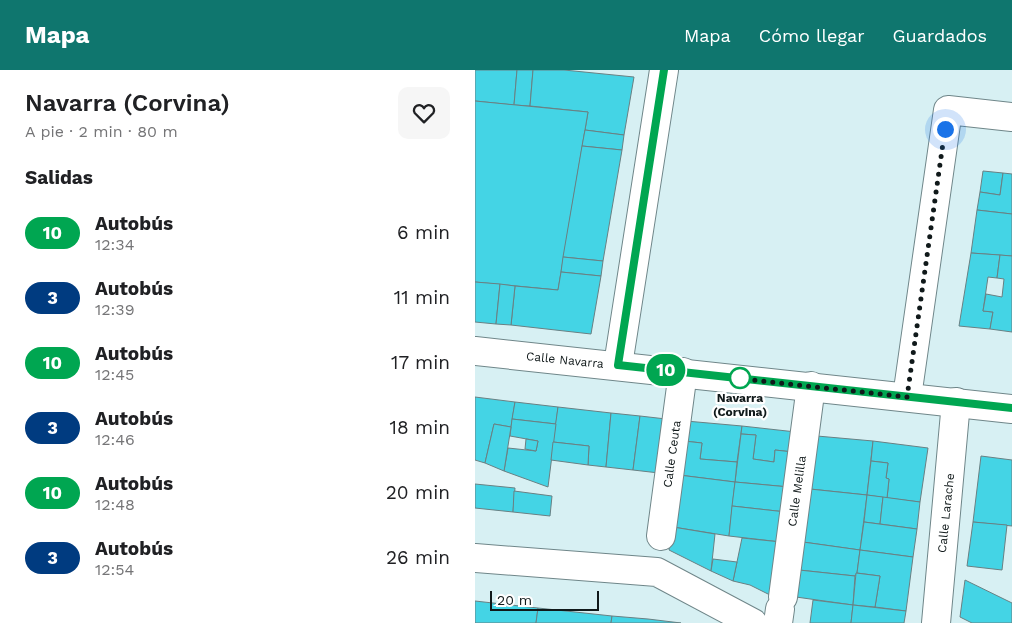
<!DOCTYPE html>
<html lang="es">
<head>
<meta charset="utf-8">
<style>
  body { margin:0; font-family:"Work Sans",sans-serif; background:#f6f6f6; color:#202124; height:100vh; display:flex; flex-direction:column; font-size:19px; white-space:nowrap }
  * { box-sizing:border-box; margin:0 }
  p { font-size:16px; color:#757577 }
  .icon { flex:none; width:28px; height:28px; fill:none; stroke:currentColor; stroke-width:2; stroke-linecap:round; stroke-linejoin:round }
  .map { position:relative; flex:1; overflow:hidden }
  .details { display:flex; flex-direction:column; background:#fff; width:475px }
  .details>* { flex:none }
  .badge { padding:0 10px; border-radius:16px; font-size:18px; line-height:32px }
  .scale { position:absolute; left:15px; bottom:12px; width:109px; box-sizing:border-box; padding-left:5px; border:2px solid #10191a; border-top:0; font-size:14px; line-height:18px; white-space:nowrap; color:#10191a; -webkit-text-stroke:4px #fff; paint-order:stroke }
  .you { position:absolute; width:25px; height:25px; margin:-12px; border:4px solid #fff; border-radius:50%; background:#1a73e8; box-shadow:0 0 0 8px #1a73e833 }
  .map>.badge { position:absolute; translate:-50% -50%; box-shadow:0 0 0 2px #fff }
  h2 { padding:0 25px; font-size:19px; line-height:45px }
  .round { display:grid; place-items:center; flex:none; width:52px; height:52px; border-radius:10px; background:#f6f6f6 }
  .summary { display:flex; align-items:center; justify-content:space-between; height:85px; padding:0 25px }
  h1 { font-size:24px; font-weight:600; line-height:38px }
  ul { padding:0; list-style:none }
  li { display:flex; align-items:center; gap:15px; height:65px; padding:0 25px }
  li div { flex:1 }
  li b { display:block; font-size:19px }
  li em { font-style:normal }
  li .badge { min-width:55px; font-weight:700; text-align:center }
  header { display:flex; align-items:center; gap:30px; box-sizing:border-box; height:70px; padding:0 25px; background:#0f766e; color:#fff }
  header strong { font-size:24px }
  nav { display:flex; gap:28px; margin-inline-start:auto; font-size:18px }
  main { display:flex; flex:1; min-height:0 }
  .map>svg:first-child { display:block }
  .building { fill:#44d4e5; stroke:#698083 }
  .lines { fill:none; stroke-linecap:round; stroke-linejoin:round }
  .pedestrian-casing { stroke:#6f8689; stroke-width:30 }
  .minor-casing { stroke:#6f8689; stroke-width:30 }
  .tertiary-casing { stroke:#6f8689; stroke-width:30 }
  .pedestrian { stroke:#fff; stroke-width:28 }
  .minor { stroke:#fff; stroke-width:28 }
  .tertiary { stroke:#fff; stroke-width:28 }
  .line-casing { stroke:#fff; stroke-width:11 }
  .line { stroke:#00a651; stroke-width:8 }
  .walk { stroke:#10191a; stroke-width:5; stroke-dasharray:0 9 }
  .stop-dot { fill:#fff; stroke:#00a651; stroke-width:2.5 }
  .labels { text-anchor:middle; stroke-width:4.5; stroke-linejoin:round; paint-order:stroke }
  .street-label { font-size:12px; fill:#10191a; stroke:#fff }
  .stop-label { font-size:12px; font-weight:bold; fill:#10191a; stroke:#fff }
</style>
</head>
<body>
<header>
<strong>Mapa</strong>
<nav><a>Mapa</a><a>Cómo llegar</a><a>Guardados</a></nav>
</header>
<main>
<section class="details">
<div class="summary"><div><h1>Navarra (Corvina)</h1><p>A pie · 2 min · 80 m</p></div><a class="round"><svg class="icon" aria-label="heart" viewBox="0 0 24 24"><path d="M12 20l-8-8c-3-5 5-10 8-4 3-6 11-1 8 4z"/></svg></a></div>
<h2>Salidas</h2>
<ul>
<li><span class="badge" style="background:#00a651;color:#fff">10</span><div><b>Autobús</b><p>12:34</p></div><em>6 min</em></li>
<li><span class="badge" style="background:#003b80;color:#fff">3</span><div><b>Autobús</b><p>12:39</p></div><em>11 min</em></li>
<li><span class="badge" style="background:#00a651;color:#fff">10</span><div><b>Autobús</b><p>12:45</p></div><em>17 min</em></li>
<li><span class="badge" style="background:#003b80;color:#fff">3</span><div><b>Autobús</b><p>12:46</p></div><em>18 min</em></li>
<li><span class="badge" style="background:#00a651;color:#fff">10</span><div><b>Autobús</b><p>12:48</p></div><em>20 min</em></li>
<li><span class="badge" style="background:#003b80;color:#fff">3</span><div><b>Autobús</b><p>12:54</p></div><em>26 min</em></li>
</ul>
</section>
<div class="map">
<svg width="537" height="553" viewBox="0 0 537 553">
  <rect width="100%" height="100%" fill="#d7f0f3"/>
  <g class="building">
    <path d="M 0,0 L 42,0 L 39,35 L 0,31 Z"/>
    <path d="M 42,0 L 58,0 L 55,36 L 39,35 Z"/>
    <path d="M 58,0 L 89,0 L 159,7 L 149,65 L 110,60 L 113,42 L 55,36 Z"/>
    <path d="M 0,31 L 113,42 L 83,220 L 0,212 Z"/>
    <path d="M 110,60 L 149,65 L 147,80 L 107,76 Z"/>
    <path d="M 107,76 L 147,80 L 128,191 L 88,187 Z"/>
    <path d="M 508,101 L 528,103 L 525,125 L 505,122 Z"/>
    <path d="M 528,103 L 537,104 L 537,144 L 502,140 L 505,122 L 525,125 Z"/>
    <path d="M 502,140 L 537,144 L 537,186 L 496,183 Z"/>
    <path d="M 496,183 L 525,185 L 522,208 L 513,207 L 508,241 L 518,242 L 515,259 L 484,256 Z"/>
    <path d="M 525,185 L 537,186 L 537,262 L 515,259 L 518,242 L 508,241 L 511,224 L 527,227 L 529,209 L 522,208 Z"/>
    <path d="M 88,187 L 128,191 L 126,206 L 86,202 Z"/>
    <path d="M 86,202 L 126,206 L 116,264 L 36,255 L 40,216 L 83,220 Z"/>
    <path d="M 0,212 L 25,214 L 21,254 L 0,252 Z"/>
    <path d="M 25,214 L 40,216 L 36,255 L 21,254 Z"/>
    <path d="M 0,327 L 40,332 L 36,357 L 19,354 L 10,393 L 0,390 Z"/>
    <path d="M 40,332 L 83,337 L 81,354 L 37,349 Z"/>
    <path d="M 83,337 L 136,343 L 131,397 L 113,395 L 114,376 L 78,372 Z"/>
    <path d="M 136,343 L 165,346 L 158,400 L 131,397 Z"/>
    <path d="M 165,346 L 191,349 L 184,403 L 158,400 Z"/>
    <path d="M 37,349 L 81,354 L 73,417 L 29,401 L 33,378 L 61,381 L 63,371 L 35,366 Z"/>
    <path d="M 211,351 L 267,356 L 262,392 L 225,389 L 227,373 L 209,371 Z"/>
    <path d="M 19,354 L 36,357 L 29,401 L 10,393 Z"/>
    <path d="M 267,356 L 321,362 L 318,382 L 300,380 L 299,392 L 278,389 L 281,365 L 266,364 Z"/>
    <path d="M 266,364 L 281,365 L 278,389 L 299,392 L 300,380 L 318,382 L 314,417 L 260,412 Z"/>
    <path d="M 342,366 L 398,371 L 392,425 L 335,419 Z"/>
    <path d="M 51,369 L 63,371 L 61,381 L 50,379 Z"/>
    <path d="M 209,371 L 227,373 L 225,389 L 262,392 L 260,412 L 204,405 Z"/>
    <path d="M 398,371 L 453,378 L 445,432 L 412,428 L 414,409 L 411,408 L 413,393 L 396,391 Z"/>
    <path d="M 78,372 L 114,376 L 113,395 L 76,390 Z"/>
    <path d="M 506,386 L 537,390 L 537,456 L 498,452 Z"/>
    <path d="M 396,391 L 413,393 L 411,408 L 414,409 L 412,428 L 392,425 Z"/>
    <path d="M 204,405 L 260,412 L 254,466 L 198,457 Z"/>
    <path d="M 260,412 L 314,417 L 311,442 L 257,436 Z"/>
    <path d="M 0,414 L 40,418 L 38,442 L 0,438 Z"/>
    <path d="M 335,419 L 392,425 L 385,480 L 328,472 Z"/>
    <path d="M 39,421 L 77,426 L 75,446 L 38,442 Z"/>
    <path d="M 392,425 L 408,427 L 405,454 L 389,452 Z"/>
    <path d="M 408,427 L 445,432 L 442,459 L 405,454 Z"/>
    <path d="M 257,436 L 311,442 L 306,472 L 254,466 Z"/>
    <path d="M 389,452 L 442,459 L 438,487 L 385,480 Z"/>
    <path d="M 498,452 L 532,455 L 527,500 L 492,496 Z"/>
    <path d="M 198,457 L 240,464 L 236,501 L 194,480 Z"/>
    <path d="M 267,468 L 306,472 L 299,527 L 275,515 L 258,511 Z"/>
    <path d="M 328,472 L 385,480 L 382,503 L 380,506 L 324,500 Z"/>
    <path d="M 385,480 L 438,487 L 431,541 L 400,537 L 405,506 L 382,503 Z"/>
    <path d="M 238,489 L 262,492 L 258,511 L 236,501 Z"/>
    <path d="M 324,500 L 380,506 L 378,535 L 321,527 Z"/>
    <path d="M 381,503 L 405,506 L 400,537 L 378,535 Z"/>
    <path d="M 490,510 L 537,533 L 537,553 L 497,553 L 485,547 Z"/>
    <path d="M 338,530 L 378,535 L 376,553 L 335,553 Z"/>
    <path d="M 0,531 L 63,538 L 61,553 L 0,553 Z"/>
    <path d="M 378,535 L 431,541 L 429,553 L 376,553 Z"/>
    <path d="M 63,538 L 137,546 L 136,553 L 61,553 Z"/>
    <path d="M 137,546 L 173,549 L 206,553 L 136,553 Z"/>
  </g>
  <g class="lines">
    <defs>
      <g id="pedestrian">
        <path d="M 186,466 L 208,302"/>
        <path d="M 308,527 L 336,316"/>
        <path d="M 303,553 L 305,539"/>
      </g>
      <g id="minor">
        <path d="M 143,295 L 189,0"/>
        <path d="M 432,327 L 473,40 L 537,47"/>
        <path d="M 0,488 L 182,502 L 278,553"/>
        <path d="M 461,553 L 481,332"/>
      </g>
      <path id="tertiary" d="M 0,281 L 537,339"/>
    </defs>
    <use href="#pedestrian" class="pedestrian-casing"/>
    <use href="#minor" class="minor-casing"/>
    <use href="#tertiary" class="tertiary-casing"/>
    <use href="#pedestrian" class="pedestrian"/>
    <use href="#minor" class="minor"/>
    <use href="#tertiary" class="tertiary"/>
  </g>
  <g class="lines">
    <defs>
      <path id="line" d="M 189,0 L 143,295 L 537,338"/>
    </defs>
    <use href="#line" class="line-casing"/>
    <use href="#line" class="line"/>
    <path class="walk" d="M 265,308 L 259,308 L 432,327 L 470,59"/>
  </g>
  <circle class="stop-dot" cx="265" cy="308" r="10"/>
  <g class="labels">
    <g class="street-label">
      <text transform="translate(90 290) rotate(6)" y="4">Calle Navarra</text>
      <text transform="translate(197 384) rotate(-82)" y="4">Calle Ceuta</text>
      <text transform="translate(322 421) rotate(-82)" y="4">Calle Melilla</text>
      <text transform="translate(471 443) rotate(-84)" y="4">Calle Larache</text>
    </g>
    <g class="stop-label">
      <text x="265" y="332">Navarra<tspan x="265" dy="14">(Corvina)</tspan></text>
    </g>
  </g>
</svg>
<div class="scale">20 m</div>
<div class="you" style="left:470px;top:59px"></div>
<b class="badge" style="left:191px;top:300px;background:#00a651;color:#fff">10</b>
</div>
</main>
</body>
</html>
